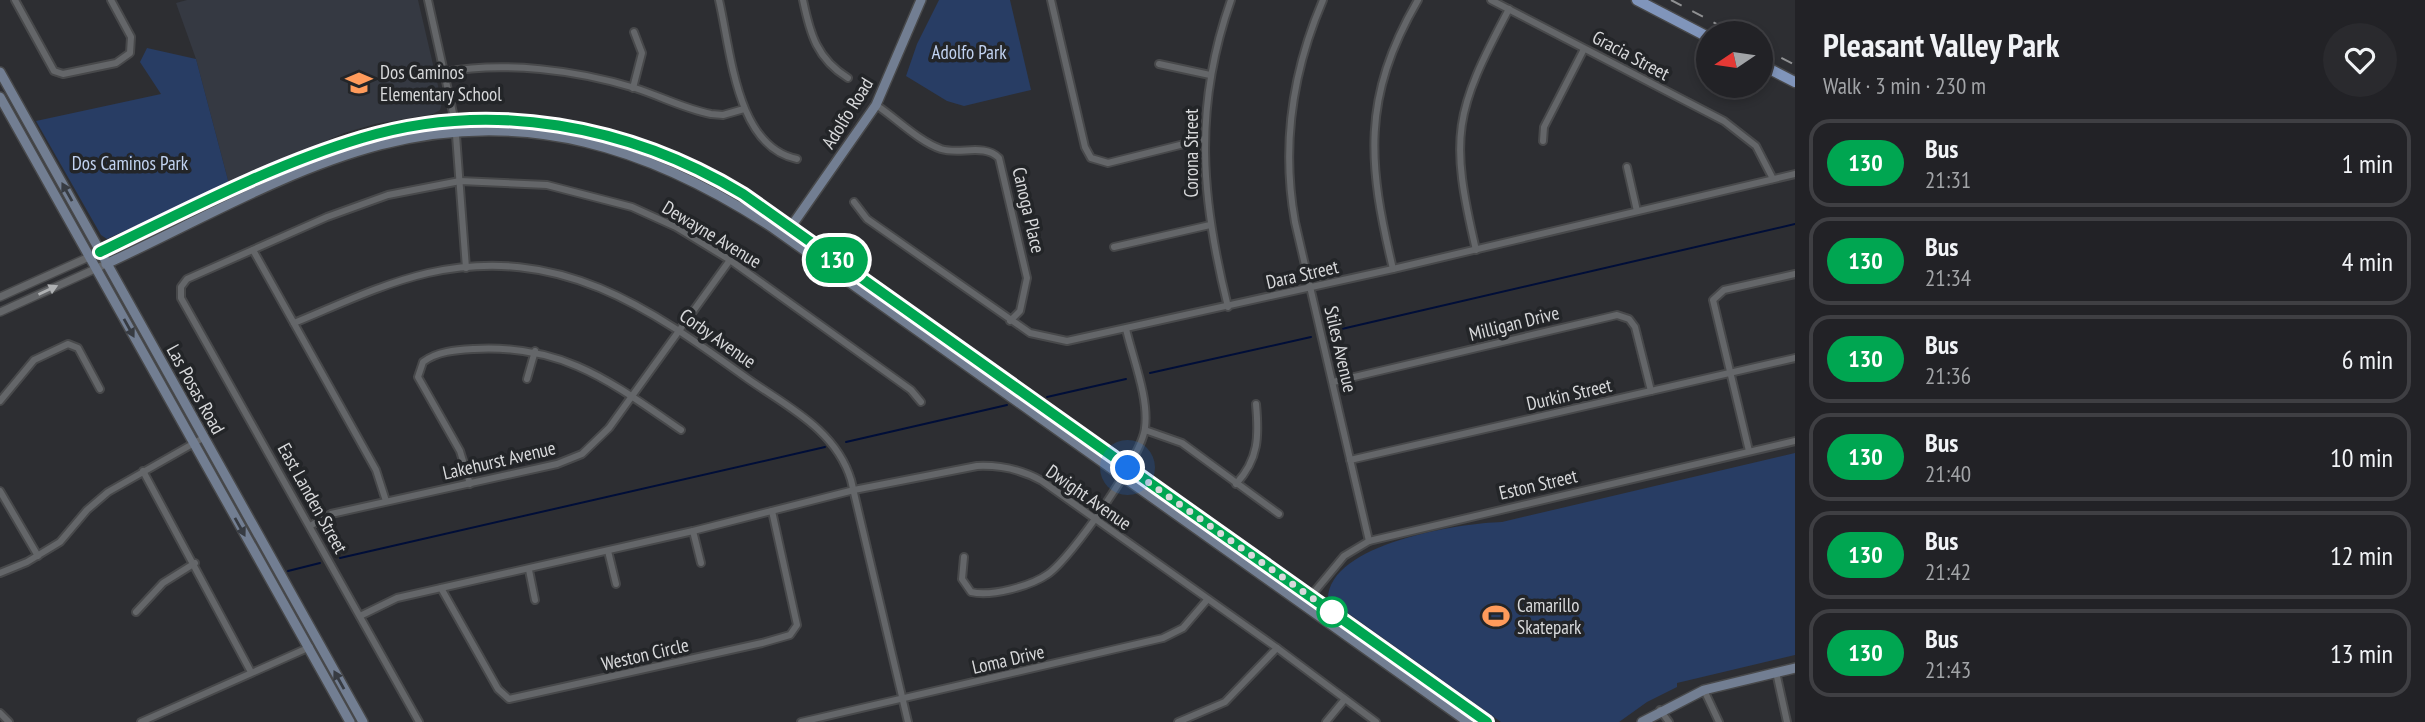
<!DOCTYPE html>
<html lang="en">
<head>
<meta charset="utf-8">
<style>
  body { margin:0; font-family:"PT Sans Narrow",sans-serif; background:#2a2a2e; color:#f1f3f6; height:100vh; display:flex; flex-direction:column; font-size:26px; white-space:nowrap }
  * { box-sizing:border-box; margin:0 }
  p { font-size:23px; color:#a2a4a7 }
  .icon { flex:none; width:38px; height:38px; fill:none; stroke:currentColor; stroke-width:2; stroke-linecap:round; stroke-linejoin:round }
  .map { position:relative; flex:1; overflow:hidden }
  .side { display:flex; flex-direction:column; background:#222226; width:630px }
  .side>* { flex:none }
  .badge { padding:0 14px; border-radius:23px; font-size:24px; line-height:46px }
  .needle { width:46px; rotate:257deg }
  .fabs { position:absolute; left:1696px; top:21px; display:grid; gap:14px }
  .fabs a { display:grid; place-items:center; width:77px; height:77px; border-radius:50%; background:#222226; box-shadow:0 4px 10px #0003,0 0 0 2px #3f3f43; font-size:35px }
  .you { position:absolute; width:35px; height:35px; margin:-18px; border:5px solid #fff; border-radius:50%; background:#1a73e8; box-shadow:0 0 0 10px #1a73e833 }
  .map>.badge { position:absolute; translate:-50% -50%; box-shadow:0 0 0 4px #fff }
  .round { display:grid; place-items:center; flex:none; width:74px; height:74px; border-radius:37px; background:#2a2a2e }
  .summary { display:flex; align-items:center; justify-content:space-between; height:119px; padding:0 28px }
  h1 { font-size:33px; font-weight:700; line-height:52px }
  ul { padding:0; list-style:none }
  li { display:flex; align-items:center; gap:21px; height:88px; margin:0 14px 10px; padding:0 14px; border:4px solid #3f3f43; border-radius:21px }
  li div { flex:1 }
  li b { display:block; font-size:26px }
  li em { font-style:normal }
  li .badge { min-width:77px; font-weight:700; text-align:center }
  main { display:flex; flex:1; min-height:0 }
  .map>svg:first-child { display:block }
  .built { fill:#353942 }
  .green { fill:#283d64 }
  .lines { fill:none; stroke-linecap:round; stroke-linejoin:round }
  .stream { stroke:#000e38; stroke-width:2 }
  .minor-casing { stroke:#48494b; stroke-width:10 }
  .tertiary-casing { stroke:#48494b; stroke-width:10 }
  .secondary-casing { stroke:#48494b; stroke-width:12 }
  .primary-casing { stroke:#48494b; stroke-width:13 }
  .minor { stroke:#646669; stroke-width:6 }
  .tertiary { stroke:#646669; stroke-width:7 }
  .secondary { stroke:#727e92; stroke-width:9 }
  .primary { stroke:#8095bb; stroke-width:10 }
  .rail { stroke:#8f9092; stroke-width:2; stroke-dasharray:12 12; stroke-linecap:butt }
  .oneway { fill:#373b42 }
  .oneway2 { fill:#afb1b3 }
  .line-casing { stroke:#fff; stroke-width:16 }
  .line { stroke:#00a651; stroke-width:10 }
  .walk { stroke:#d8d9db; stroke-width:7; stroke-dasharray:0 12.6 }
  .stop-dot { fill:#fff; stroke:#00a651; stroke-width:3.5 }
  .labels { text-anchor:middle; stroke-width:7; stroke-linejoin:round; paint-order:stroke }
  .park-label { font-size:19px; fill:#c2d3f1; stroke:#232528 }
  .street-label { font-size:19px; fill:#d8d9db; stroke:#232528 }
  .poi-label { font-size:19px; fill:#d8d9db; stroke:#232528; text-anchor:start }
</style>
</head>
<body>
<main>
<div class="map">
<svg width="1795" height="722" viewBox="0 0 1795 722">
  <rect width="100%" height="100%" fill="#2d2e32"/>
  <path class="built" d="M 187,0 L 418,0 L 442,103 L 440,110 L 433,114 L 375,124 L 344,133 L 229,184 L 196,59 L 176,3 Z"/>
  <g class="green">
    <path d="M 939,0 L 1010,0 L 1031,90 L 964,106 L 947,101 L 906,76 L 917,44 Z"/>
    <path d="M 147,48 L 196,59 L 229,184 L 107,239 L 101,235 L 36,121 L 161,94 L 140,62 Z"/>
    <path d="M 1795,453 L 1795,655 L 1677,683 L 1677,687 L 1647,702 L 1619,722 L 1501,722 L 1328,599 C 1329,543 1461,523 1502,522 Z"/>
  </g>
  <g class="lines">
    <g class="stream">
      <path d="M 1333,331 L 1795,224"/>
      <path d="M 1150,373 L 1311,337"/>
      <path d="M 1047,397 L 1126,379"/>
      <path d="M 846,442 L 1007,405"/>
      <path d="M 340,558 L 825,447"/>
      <path d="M 288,571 L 320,563"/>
    </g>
    <defs>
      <g id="minor">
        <path d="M 15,0 L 54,71 L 63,74 L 116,63 L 130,53 L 131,37 L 111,0"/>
        <path d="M 428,0 L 455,122 L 466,268"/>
        <path d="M 719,0 C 731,51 736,147 797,159"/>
        <path d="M 803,0 C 810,34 817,59 848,78"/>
        <path d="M 1051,0 L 1085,147 L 1091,158 L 1108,163 L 1204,139"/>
        <path d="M 1323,0 C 1292,72 1281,144 1295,222 L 1369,541"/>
        <path d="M 1491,0 L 1724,121 L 1756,146 L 1773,179"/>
        <path d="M 1159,64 L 1210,75"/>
        <path d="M 444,72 C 505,61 576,70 635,88 C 660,96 685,109 711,114 L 723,115 L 744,109"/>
        <path d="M 633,88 L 642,53 L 634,32"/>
        <path d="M 876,105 C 896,118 918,141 941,149 C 960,155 984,143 999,158 L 1027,278 L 1020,311 L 1010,321"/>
        <path d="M 1543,141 L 1544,127 L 1584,49"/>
        <path d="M 1627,167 L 1637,211"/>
        <path d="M 854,202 L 867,219 L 1030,333 L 1067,341 L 1393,269 L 1795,174"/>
        <path d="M 1114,247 L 1210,225"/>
        <path d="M 253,250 L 376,470 L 386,501"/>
        <path d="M 1476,250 C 1449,135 1454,113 1509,9"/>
        <path d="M 1393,269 C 1368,164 1361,98 1418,0"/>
        <path d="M 1228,307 C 1201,199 1193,107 1231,0"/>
        <path d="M 294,323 C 338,305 381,284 428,273 C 560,244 648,307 748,379 C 788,407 836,430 851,480 L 908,722"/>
        <path d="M 527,379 L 535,351"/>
        <path d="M 1333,382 L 1617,315 L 1629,319 L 1635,327 L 1651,391"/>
        <path d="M 0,401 L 34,360 L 68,344 L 78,348 L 100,389"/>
        <path d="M 1145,430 L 1182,443 L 1279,514"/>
        <path d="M 1749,451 L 1713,300 L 1724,290 L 1795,274"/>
        <path d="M 1350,460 L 1795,358"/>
        <path d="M 143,471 L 251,672"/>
        <path d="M 470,484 L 460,451 L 418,377 L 423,362 C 437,351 457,350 474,349 C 564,344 611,382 681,430"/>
        <path d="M 1236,484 C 1259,459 1259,436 1256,404"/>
        <path d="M 0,491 L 38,556"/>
        <path d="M 310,526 L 331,514 L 557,464 L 582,454 L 609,428 L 730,260"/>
        <path d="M 693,531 L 701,563"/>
        <path d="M 608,551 L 616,584"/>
        <path d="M 964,557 L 962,579 L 971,592 C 991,597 1031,586 1048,574 C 1072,557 1142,457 1145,428 C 1149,398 1133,359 1126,329"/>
        <path d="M 529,570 L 535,600"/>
        <path d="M 0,573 L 27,562 L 60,542 L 87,510 L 108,492 L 203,438"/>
        <path d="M 441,588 L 498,689 L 509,699 L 762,643 L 790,635 L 797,625 L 772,511"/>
        <path d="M 1310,597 L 1344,556 L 1369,541 L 1795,441"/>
        <path d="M 136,612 L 163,583 L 195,563"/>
        <path d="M 360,616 L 397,598 L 693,531 L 854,490 L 977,466 C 1001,465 1021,469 1042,481 L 1277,648 L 1376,722"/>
        <path d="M 1776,672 L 1787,722"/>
        <path d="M 1704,690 L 1719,722"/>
        <path d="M 1660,710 L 1669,722"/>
        <path d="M 0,713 L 9,722"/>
        <path d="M 141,722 L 310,647"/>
        <path d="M 419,722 L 181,298 L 181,287 L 187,279 L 327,217 L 388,195 L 460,181 L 547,185 L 632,207 L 676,227 L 730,260 L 911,390 L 921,402"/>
        <path d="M 801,722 L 1163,638 L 1183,628 L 1207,600"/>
        <path d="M 1178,722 L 1225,702 L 1277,648"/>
        <path d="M 1326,722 L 1345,699"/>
      </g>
      <g id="tertiary">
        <path d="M 0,297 L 100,252"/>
        <path d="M 0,312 L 106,264"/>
      </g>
      <g id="secondary">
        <path d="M 0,72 L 363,722"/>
        <path d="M 0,97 L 350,722"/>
        <path d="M 788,231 L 876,105 L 921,0"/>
        <path d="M 100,252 C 186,213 271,165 362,138 C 491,99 629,125 743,194 L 1487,722"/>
        <path d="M 106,264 C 195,223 285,170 380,145 C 526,107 651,148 773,228 L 1468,722"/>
        <path d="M 1642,722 L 1704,690 L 1795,668"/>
      </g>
      <g id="primary">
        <path d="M 1637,0 L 1708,37"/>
        <path d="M 1760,64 L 1795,82"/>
      </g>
    </defs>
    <use href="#minor" class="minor-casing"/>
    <use href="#tertiary" class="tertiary-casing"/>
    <use href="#secondary" class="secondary-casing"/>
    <use href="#primary" class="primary-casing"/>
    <use href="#minor" class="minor"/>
    <use href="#tertiary" class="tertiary"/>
    <use href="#secondary" class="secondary"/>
    <use href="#primary" class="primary"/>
    <g class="rail">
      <path d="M 1671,0 L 1734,33"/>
      <path d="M 1760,47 L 1795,65"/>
    </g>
  </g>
  <defs><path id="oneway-solid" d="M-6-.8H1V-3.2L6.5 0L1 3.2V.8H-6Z" transform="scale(1.75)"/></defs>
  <g class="oneway">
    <use href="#oneway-solid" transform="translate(67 192) rotate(-119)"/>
    <use href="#oneway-solid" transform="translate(129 328) rotate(61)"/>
    <use href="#oneway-solid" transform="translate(240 527) rotate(61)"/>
    <use href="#oneway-solid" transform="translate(339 680) rotate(-119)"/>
  </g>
  <use class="oneway2" href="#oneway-solid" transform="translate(48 290) rotate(-25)"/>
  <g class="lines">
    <defs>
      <path id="line" d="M 100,252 C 185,211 272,165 362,138 C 491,99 629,125 743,194 L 1487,722"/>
    </defs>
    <use href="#line" class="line-casing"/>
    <use href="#line" class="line"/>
    <path class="walk" d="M 1128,468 L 1332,612"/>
  </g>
  <defs>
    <symbol id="school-bare" viewBox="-9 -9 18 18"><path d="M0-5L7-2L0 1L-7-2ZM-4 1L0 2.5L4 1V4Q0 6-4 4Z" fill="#ff9b5b" stroke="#232528" stroke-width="2.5" paint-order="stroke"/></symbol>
    <symbol id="stadium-bare" viewBox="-9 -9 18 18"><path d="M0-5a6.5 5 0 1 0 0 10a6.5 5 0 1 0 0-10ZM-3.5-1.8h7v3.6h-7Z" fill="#ff9b5b" stroke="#232528" stroke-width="2.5" paint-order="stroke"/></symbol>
  </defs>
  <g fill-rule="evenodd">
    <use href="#school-bare" x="340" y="64" width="38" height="38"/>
    <use href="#stadium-bare" x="1477" y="597" width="38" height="38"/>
  </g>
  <circle class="stop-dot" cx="1332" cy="612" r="14"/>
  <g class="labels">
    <g class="park-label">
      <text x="969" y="59">Adolfo Park</text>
      <text x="130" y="170">Dos Caminos Park</text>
    </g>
    <g class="street-label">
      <text transform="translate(1631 55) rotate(28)" y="7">Gracia Street</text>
      <text transform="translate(847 113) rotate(-58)" y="7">Adolfo Road</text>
      <text transform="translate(1191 153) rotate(-90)" y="7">Corona Street</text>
      <text transform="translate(1029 210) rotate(77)" y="7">Canoga Place</text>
      <text transform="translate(712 234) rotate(31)" y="7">Dewayne Avenue</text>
      <text transform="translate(1302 274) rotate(-13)" y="7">Dara Street</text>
      <text transform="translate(1514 323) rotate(-14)" y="7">Milligan Drive</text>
      <text transform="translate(718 338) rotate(35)" y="7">Corby Avenue</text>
      <text transform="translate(1341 349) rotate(77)" y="7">Stiles Avenue</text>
      <text transform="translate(196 389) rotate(61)" y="7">Las Posas Road</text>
      <text transform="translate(1569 394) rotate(-13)" y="7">Durkin Street</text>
      <text transform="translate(499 460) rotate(-13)" y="7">Lakehurst Avenue</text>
      <text transform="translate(1538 484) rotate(-13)" y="7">Eston Street</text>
      <text transform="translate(1089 497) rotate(35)" y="7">Dwight Avenue</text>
      <text transform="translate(313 498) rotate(61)" y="7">East Landen Street</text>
      <text transform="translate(645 654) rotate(-13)" y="7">Weston Circle</text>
      <text transform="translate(1008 659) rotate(-13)" y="7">Loma Drive</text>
    </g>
    <g class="poi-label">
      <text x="380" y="79">Dos Caminos<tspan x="380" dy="22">Elementary School</tspan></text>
      <text x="1517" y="612">Camarillo<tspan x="1517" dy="22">Skatepark</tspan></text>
    </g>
  </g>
</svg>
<div class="fabs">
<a><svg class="needle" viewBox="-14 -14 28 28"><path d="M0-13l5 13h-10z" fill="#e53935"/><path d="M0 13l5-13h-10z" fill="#a2a4a7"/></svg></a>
</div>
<div class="you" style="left:1128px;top:468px"></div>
<b class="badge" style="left:837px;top:260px;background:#00a651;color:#fff">130</b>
</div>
<section class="side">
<div class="summary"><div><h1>Pleasant Valley Park</h1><p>Walk · 3 min · 230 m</p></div><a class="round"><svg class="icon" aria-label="heart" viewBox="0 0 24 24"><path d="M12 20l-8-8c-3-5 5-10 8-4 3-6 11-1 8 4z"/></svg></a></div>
<ul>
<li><span class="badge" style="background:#00a651;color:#fff">130</span><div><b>Bus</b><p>21:31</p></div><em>1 min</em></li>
<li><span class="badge" style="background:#00a651;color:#fff">130</span><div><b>Bus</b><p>21:34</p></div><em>4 min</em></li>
<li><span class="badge" style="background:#00a651;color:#fff">130</span><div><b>Bus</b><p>21:36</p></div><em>6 min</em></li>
<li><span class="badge" style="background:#00a651;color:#fff">130</span><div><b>Bus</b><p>21:40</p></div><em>10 min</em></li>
<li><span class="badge" style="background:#00a651;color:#fff">130</span><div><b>Bus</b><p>21:42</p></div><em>12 min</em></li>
<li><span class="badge" style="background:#00a651;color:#fff">130</span><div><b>Bus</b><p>21:43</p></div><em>13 min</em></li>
</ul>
</section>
</main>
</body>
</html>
